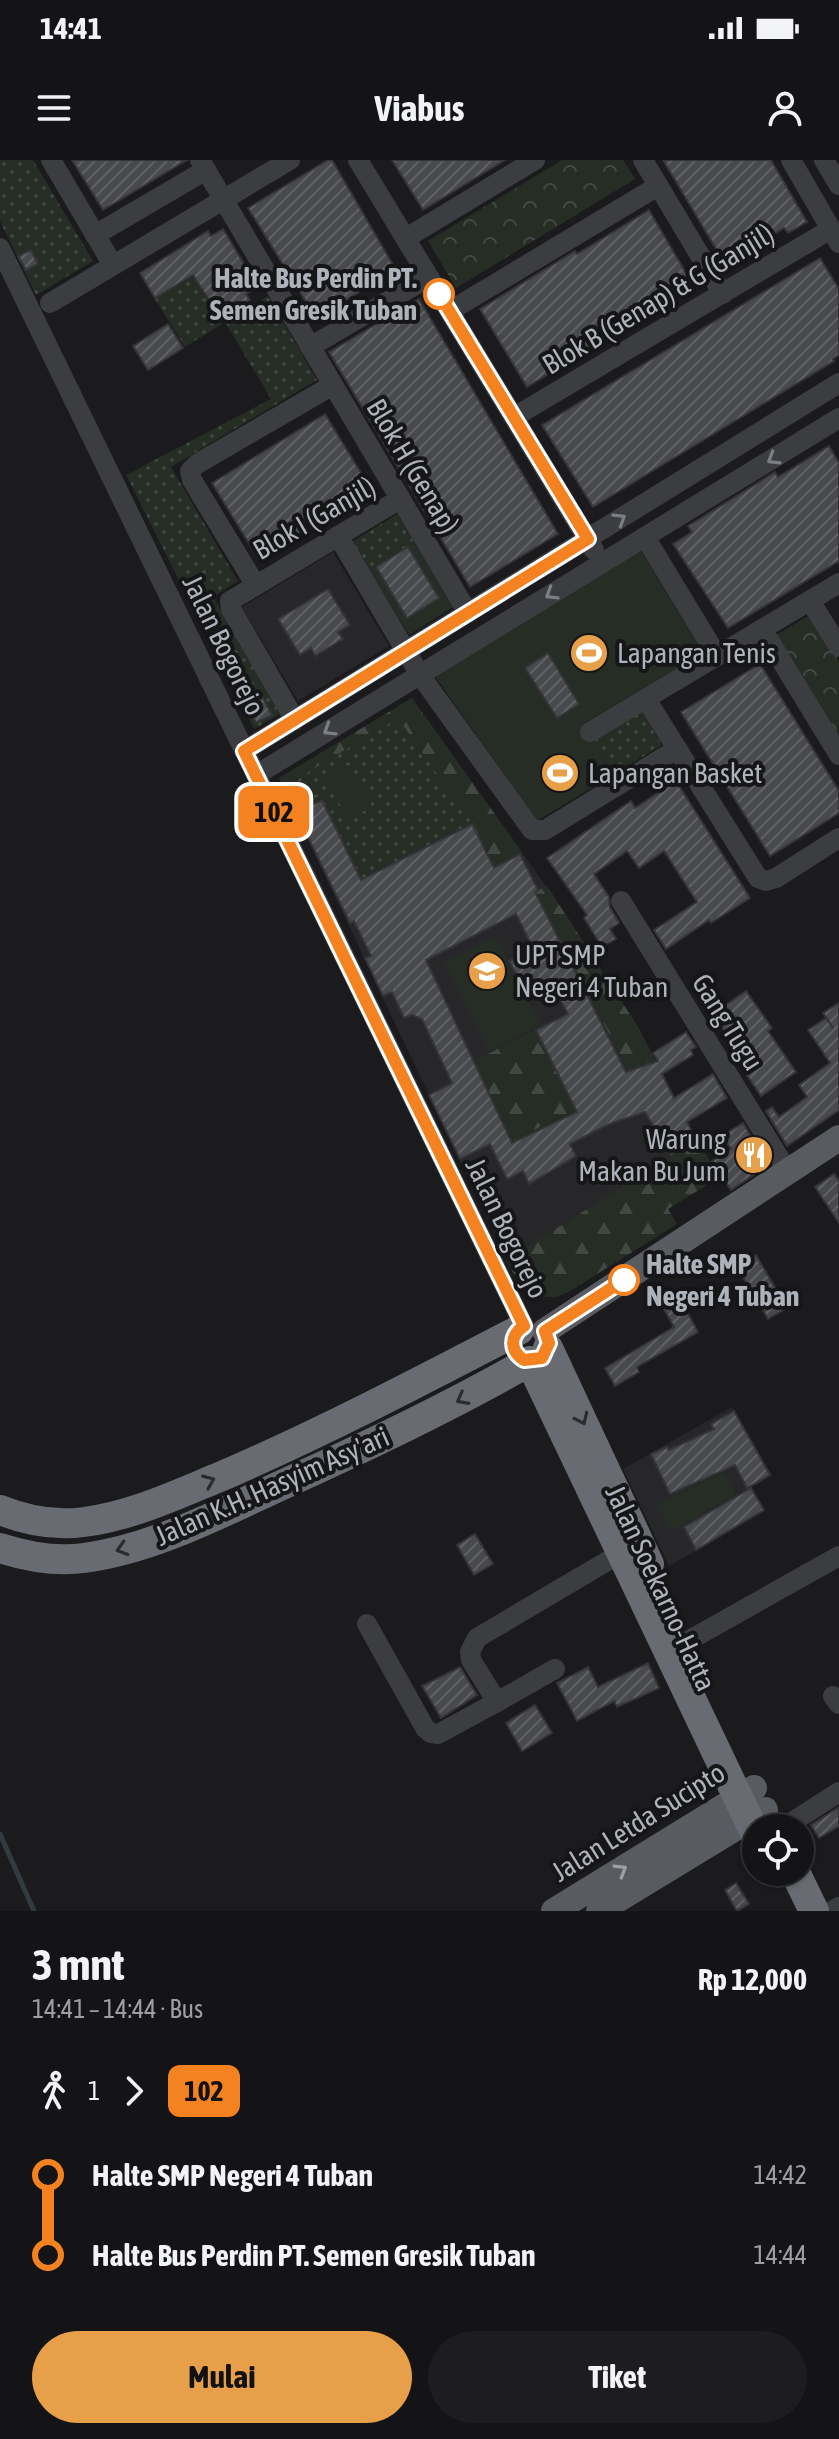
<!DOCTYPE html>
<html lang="id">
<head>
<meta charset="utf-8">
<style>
  body { margin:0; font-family:"Asap Condensed",sans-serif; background:#1d1d1f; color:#f1f3f6; height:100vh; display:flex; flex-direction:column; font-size:30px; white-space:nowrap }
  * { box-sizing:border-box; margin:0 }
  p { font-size:26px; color:#9d9ea1 }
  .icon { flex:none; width:44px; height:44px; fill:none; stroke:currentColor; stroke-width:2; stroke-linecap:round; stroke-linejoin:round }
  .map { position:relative; height:1751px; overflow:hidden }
  .sheet { display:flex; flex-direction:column; background:#141416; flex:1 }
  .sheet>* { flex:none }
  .badge { padding:0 16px; border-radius:12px; font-size:28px; line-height:52px }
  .fabs { position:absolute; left:742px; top:1654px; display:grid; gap:16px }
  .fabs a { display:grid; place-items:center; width:72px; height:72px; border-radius:50%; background:#141416; box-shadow:0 2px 6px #0004,0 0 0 2px #333335; font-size:40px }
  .map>.badge { position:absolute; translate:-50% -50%; box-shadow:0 0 0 4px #fff }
  .legs { display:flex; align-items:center; gap:12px; height:88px; padding:0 32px; font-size:26px }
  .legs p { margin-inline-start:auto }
  .headline { display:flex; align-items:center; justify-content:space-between; height:136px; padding:0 32px }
  h1 { font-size:44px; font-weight:700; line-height:60px }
  .action { display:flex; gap:16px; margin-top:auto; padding:16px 32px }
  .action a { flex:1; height:92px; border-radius:48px; background:#e7a049; color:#111; font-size:32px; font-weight:700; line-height:92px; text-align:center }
  .action a+a { background:#1d1d1f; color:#f1f3f6 }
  ul { padding:0 32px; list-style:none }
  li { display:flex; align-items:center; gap:28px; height:80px; font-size:30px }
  li i { display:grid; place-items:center; width:12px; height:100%; margin:0 10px; background:currentColor }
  li i::after { content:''; width:20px; height:20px; margin:-10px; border:6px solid; border-radius:50%; background:#141416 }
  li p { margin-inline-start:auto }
  li:first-child i { background:linear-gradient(#0000 50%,currentColor 0) }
  li:last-child i { background:linear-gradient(currentColor 50%,#0000 0) }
  .status { display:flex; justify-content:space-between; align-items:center; height:56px; padding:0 40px; background:#141416; direction:ltr }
  .status svg { height:22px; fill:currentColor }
  header { display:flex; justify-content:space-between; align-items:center; height:104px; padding:0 32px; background:#141416; font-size:36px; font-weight:700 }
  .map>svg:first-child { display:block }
  .built { fill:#27272a }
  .grass { fill:url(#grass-dots) }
  .forest { fill:url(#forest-firs) }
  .park { fill:url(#park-crowns) }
  .garden { fill:#252d25 }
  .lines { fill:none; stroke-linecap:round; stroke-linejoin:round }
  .stream { stroke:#313b40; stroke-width:5 }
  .building { fill:url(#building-hatch); stroke:#353538; stroke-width:2; fill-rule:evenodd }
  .minor { stroke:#3c3d41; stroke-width:20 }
  .major { stroke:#585b60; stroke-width:26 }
  .highway { stroke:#686c72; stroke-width:30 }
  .oneway { stroke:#7b7e84 }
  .oneway2 { stroke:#2a2c2e }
  .oneway3 { stroke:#9da1a9 }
  .line-1-casing { stroke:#fff; stroke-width:18 }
  .line-1 { stroke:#f58220; stroke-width:12 }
  .stop-1-dot { fill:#fff; stroke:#f58220; stroke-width:4 }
  .labels { text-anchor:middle; stroke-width:8; stroke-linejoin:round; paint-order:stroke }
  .stop-label { font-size:28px; font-weight:bold; fill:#aeb3bb; stroke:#161618; text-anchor:end }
  .street-label { font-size:28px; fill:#aeb3bb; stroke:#161618 }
  .poi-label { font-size:28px; fill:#aeb3bb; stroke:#161618; text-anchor:start }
</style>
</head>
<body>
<div class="status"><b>14:41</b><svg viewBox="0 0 49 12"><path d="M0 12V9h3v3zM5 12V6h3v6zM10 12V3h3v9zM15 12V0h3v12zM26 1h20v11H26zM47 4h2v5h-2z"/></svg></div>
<header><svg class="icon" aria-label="menu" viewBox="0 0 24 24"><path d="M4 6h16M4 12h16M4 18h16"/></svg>Viabus<svg class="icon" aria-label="person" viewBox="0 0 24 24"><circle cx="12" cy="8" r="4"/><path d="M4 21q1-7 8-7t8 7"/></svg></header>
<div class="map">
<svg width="839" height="1751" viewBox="0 0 839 1751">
  <defs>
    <pattern id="grass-dots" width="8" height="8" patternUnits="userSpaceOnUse" patternTransform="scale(2)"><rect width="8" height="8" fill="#252d25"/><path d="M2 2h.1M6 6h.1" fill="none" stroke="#424943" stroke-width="1.8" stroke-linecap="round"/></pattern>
    <pattern id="forest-firs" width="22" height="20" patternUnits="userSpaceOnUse" patternTransform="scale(2)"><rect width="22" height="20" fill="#252d25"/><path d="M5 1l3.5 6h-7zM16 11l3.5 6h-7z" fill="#424943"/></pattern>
    <pattern id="park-crowns" width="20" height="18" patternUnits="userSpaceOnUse" patternTransform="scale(2)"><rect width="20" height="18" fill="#252d25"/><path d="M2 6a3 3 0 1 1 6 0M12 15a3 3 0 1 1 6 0" fill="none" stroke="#424943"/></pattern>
    <pattern id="building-hatch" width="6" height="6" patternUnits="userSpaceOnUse" patternTransform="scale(2)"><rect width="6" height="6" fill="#48494d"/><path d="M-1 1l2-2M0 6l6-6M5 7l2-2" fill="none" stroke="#606165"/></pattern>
  </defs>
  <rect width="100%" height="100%" fill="#1b1b1d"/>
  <g class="built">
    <path d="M 333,392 L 389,486 L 298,541 L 242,447 Z"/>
    <path d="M 412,538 L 567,756 L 638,867 L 697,980 L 720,1017 L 668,1049 L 677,1064 L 570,1131 L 556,1137 L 535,1136 L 523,1127 L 514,1115 L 279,618 Z"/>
    <path d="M 732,1247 L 772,1315 L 752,1327 L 765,1351 L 669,1406 L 623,1309 Z"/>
  </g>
  <g class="grass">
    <path d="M 0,0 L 33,0 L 93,101 L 36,135 L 0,61 Z"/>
    <path d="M 193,116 L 222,164 L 185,187 L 155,139 Z"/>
    <path d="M 268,136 L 317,220 L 171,307 L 238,421 L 213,437 L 282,553 L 254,569 L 126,315 L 271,239 L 225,162 Z"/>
    <path d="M 397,354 L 414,382 L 369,410 L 352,382 Z"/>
    <path d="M 642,551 L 662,585 L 616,613 L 595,580 Z"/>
    <path d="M 398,558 L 472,663 L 362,719 L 322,639 L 295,652 L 283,627 Z"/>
  </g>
  <g class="forest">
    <path d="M 412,538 L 522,692 L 494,707 L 472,663 L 398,558 L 283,627 L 279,618 Z"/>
    <path d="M 547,726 L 638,867 L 656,901 L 628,910 L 535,732 Z"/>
    <path d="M 567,854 L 601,921 L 594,940 L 512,981 L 474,901 Z"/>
    <path d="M 697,980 L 720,1017 L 668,1049 L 677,1064 L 570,1131 L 556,1137 L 535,1136 L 519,1123 L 506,1100 Z"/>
  </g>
  <g class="park">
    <path d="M 562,0 L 623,0 L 635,19 L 456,128 L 428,81 Z"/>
    <path d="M 810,455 L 839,501 L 839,578 L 776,475 Z"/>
  </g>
  <g class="garden">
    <path d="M 414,382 L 453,447 L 409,475 L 369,410 Z"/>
    <path d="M 640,389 L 703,493 L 585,563 L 616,613 L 537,661 L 434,515 Z"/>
    <path d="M 349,605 L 372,646 L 349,660 L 325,619 Z"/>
    <path d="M 495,777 L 541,865 L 490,891 L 445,802 Z"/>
    <path d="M 723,1313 L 736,1334 L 671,1371 L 657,1344 Z"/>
  </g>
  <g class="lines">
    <path class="stream" d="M 0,1674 L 34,1751"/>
  </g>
  <g class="building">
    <path d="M 72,0 L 187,0 L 103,50 Z"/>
    <path d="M 328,0 L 332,0 L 396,110 L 316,158 L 248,48 Z"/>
    <path d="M 392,0 L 505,0 L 423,50 Z"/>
    <path d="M 663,0 L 771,0 L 807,62 L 788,73 L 784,68 L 744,93 L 747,98 L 728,109 Z"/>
    <path d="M 649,50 L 693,125 L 527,227 L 480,149 L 575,91 L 577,94 Z"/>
    <path d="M 223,69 L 258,127 L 246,134 L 251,142 L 230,155 L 222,143 L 214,148 L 193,115 L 155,138 L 140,113 L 208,71 L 211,76 Z"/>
    <path d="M 31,90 L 38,104 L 26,110 L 18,96 Z"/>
    <path d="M 820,98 L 839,129 L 839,195 L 833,199 L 834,201 L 593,347 L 542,265 Z"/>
    <path d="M 419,139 L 558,374 L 470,427 L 329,192 Z"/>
    <path d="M 168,164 L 183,188 L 148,210 L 133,186 Z"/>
    <path d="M 325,254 L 372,331 L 259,400 L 212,323 Z"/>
    <path d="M 829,286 L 839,303 L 839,401 L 728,468 L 673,384 L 692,372 L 688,366 L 775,312 L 778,317 Z"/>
    <path d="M 408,387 L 439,438 L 407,458 L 376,407 Z"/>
    <path d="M 328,429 L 350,465 L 338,472 L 343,479 L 315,496 L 311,488 L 300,495 L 278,459 Z"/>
    <path d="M 548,493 L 579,544 L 557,558 L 525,508 Z"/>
    <path d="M 760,504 L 839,631 L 839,653 L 770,696 L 681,552 Z"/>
    <path d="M 263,538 L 272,555 L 256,563 L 247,546 Z"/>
    <path d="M 676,621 L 750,738 L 711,763 L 709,760 L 666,789 L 654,770 L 697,742 L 664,691 L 639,708 L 627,691 L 594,714 L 609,737 L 610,747 L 619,763 L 610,769 L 616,779 L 602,787 L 584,758 L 587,755 L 547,698 L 631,641 L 635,648 Z"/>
    <path d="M 322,640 L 361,720 L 472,664 L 494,708 L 520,694 L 538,730 L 535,732 L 626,912 L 658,901 L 653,893 L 686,872 L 696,887 L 691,890 L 693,895 L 662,914 L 674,938 L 713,914 L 727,938 L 687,962 L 696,980 L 671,995 L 645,952 L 607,965 L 570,984 L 576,996 L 529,1024 L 523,1011 L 507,1019 L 490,984 L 460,999 L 429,935 L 452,923 L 422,859 L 412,855 L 404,858 L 392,832 L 383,836 L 365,798 L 371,796 L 354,761 L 350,763 L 296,653 ZM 516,754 L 533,788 L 509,801 L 527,835 L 551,822 L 568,854 L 536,870 L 577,952 L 512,983 L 426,800 Z"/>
    <path d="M 746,831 L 772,868 L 768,871 L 796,912 L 761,936 L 738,902 L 750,894 L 732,868 L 725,872 L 713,854 Z"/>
    <path d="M 839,843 L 839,950 L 787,986 L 766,951 L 772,947 L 779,957 L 807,937 L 799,925 L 830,903 L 808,870 L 826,858 L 833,868 L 823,853 Z"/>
    <path d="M 743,963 L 768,1005 L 731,1030 L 712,1001 L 731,989 L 722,976 Z"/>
    <path d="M 834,1014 L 839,1021 L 839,1063 L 815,1027 Z"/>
    <path d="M 756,1095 L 787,1148 L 768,1159 L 737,1107 Z"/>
    <path d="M 676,1132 L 698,1172 L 637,1207 L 639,1212 L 615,1226 L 605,1208 L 674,1167 L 660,1142 Z"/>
    <path d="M 734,1251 L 770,1315 L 747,1328 L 735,1305 L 670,1334 L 651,1294 L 667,1287 L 669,1290 L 714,1269 L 711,1264 Z"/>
    <path d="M 751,1328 L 764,1350 L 696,1390 L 684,1367 Z"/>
    <path d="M 475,1374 L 493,1404 L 474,1415 L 457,1385 Z"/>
    <path d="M 648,1503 L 659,1528 L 617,1547 L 614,1541 L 577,1561 L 557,1523 L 588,1507 L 598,1527 Z"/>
    <path d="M 460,1507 L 477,1535 L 441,1558 L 422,1526 Z"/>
    <path d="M 535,1545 L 552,1573 L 522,1591 L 506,1563 Z"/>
    <path d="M 839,1647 L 839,1666 L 819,1678 L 811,1665 Z"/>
    <path d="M 736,1723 L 749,1744 L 737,1751 L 725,1730 Z"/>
  </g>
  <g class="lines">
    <g class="minor">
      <path d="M 51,0 L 113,105"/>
      <path d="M 200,0 L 468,453"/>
      <path d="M 358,0 L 594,390"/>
      <path d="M 643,0 L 723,134"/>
      <path d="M 791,0 L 839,83"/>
      <path d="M 824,0 L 839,25"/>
      <path d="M 95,75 L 206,10"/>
      <path d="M 406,78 L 535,0"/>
      <path d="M 0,88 L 524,1166"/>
      <path d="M 50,143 L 290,0"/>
      <path d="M 450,151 L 658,26"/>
      <path d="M 310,187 L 429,117"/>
      <path d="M 514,257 L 831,69"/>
      <path d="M 338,376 L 420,515 L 532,670 L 545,670 L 677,589"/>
      <path d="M 645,377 L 717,496"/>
      <path d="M 255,424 L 192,320 L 190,311 L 197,304 L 333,225"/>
      <path d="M 810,441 L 839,487"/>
      <path d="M 762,469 L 839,595"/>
      <path d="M 646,539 L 758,718 L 766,721 L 776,718 L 839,678"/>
      <path d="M 295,560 L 231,449 L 230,441 L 400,339"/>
      <path d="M 590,572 L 839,423"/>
      <path d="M 244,591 L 839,223"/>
      <path d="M 256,615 L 839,258"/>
      <path d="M 621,741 L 788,1012"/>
      <path d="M 367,1464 L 425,1568 L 431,1573 L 438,1574 L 497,1542 L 471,1500 L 470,1492 L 477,1478 L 621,1393"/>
      <path d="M 686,1482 L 839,1396"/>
      <path d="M 833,1536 L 839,1544"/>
      <path d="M 497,1542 L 555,1509"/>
      <path d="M 783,1668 L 839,1632"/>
      <path d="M 832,1751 L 839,1747"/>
    </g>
    <g class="major">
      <path d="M 545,1171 L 839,978"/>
      <path d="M 554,1751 L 754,1628"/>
      <path d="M 599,1751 L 765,1650"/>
    </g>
    <g class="highway">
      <path d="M 548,1188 L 649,1404"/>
      <path d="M 0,1350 C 27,1361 55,1366 84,1362 C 132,1356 178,1334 222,1316 C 324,1272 421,1221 519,1170"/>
      <path d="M 0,1388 C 28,1397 55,1402 84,1398 C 153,1389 221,1353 284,1324 C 368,1286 450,1247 530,1201 L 756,1675"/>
      <path d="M 795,1712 L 814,1751"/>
    </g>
  </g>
  <defs><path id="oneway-chevron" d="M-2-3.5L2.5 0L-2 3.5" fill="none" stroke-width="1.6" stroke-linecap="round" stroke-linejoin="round" transform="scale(2)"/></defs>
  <g class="oneway">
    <use href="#oneway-chevron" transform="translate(773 299) rotate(148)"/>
    <use href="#oneway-chevron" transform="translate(620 359) rotate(-32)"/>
    <use href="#oneway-chevron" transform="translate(551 434) rotate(149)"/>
    <use href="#oneway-chevron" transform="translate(329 570) rotate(148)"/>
  </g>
  <g class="oneway2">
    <use href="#oneway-chevron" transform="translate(462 1239) rotate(152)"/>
    <use href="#oneway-chevron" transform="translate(582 1259) rotate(65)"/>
    <use href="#oneway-chevron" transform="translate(209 1321) rotate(-23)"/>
    <use href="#oneway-chevron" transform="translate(122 1389) rotate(163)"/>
  </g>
  <use class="oneway3" href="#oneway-chevron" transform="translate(621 1710) rotate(-31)"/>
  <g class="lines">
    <defs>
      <path id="line-1" d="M 439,134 L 588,379 L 244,591 L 524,1166 C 509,1176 510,1191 524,1200 L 542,1198 L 549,1183 L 545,1171 L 624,1120"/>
    </defs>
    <use href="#line-1" class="line-1-casing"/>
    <use href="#line-1" class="line-1"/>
  </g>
  <defs>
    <symbol id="stadium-disc" viewBox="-11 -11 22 22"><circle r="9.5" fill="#e7a049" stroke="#161618"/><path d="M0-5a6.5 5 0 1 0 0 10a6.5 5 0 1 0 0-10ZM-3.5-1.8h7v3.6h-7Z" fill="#fff"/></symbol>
    <symbol id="school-disc" viewBox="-11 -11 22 22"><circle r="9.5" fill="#e7a049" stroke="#161618"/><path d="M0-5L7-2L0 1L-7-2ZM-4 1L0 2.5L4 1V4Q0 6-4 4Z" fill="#fff"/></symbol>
    <symbol id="restaurant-disc" viewBox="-11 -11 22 22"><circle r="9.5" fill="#e7a049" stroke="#161618"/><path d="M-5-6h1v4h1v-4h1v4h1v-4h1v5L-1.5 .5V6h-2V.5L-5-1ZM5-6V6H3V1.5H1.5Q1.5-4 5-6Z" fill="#fff"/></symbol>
  </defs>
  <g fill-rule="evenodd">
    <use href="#stadium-disc" x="567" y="471" width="44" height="44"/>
    <use href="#stadium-disc" x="538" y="591" width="44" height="44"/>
    <use href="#school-disc" x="465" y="789" width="44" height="44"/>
    <use href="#restaurant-disc" x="732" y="973" width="44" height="44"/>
  </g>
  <g class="stop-1-dot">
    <circle cx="439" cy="134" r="14"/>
    <circle cx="624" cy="1120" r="14"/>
  </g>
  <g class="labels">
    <g class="stop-label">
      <text x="417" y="128">Halte Bus Perdin PT.<tspan x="417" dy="32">Semen Gresik Tuban</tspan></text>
      <text x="646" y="1114" text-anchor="start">Halte SMP<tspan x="646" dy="32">Negeri 4 Tuban</tspan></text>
    </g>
    <g class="street-label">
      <text transform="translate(658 139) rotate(-31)" y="10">Blok B (Genap) &amp; G (Ganjil)</text>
      <text transform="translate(413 306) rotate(59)" y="10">Blok H (Genap)</text>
      <text transform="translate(314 358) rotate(-30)" y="10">Blok I (Ganjil)</text>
      <text transform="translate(224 485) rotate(64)" y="10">Jalan Bogorejo</text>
      <text transform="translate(728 862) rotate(58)" y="10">Gang Tugu</text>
      <text transform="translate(507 1068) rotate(64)" y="10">Jalan Bogorejo</text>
      <text transform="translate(272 1326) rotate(-24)" y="10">Jalan K.H. Hasyim Asy'ari</text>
      <text transform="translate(661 1428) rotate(65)" y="10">Jalan Soekarno-Hatta</text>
      <text transform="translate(638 1662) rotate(-32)" y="10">Jalan Letda Sucipto</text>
    </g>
    <g class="poi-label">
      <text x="617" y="503">Lapangan Tenis</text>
      <text x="588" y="623">Lapangan Basket</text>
      <text x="515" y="805">UPT SMP<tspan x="515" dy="32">Negeri 4 Tuban</tspan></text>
      <text x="726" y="989" text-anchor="end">Warung<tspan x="726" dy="32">Makan Bu Jum</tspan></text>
    </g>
  </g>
</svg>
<div class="fabs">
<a><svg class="icon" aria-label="locate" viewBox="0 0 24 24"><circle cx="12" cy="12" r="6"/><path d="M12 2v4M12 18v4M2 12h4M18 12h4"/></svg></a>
</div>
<b class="badge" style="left:274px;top:652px;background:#f58220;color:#111">102</b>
</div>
<section class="sheet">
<div class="headline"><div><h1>3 mnt</h1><p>14:41 – 14:44 · Bus</p></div><b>Rp 12,000</b></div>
<div class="legs"><svg class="icon" aria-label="walk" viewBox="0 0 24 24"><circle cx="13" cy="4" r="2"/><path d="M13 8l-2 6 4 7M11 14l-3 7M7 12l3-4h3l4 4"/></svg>1<svg class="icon" aria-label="forward" viewBox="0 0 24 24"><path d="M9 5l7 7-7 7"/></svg><b class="badge" style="background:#f58220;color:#111">102</b></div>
<ul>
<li><i style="color:#f58220"></i><b>Halte SMP Negeri 4 Tuban</b><p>14:42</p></li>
<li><i style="color:#f58220"></i><b>Halte Bus Perdin PT. Semen Gresik Tuban</b><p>14:44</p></li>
</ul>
<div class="action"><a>Mulai</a><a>Tiket</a></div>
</section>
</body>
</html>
